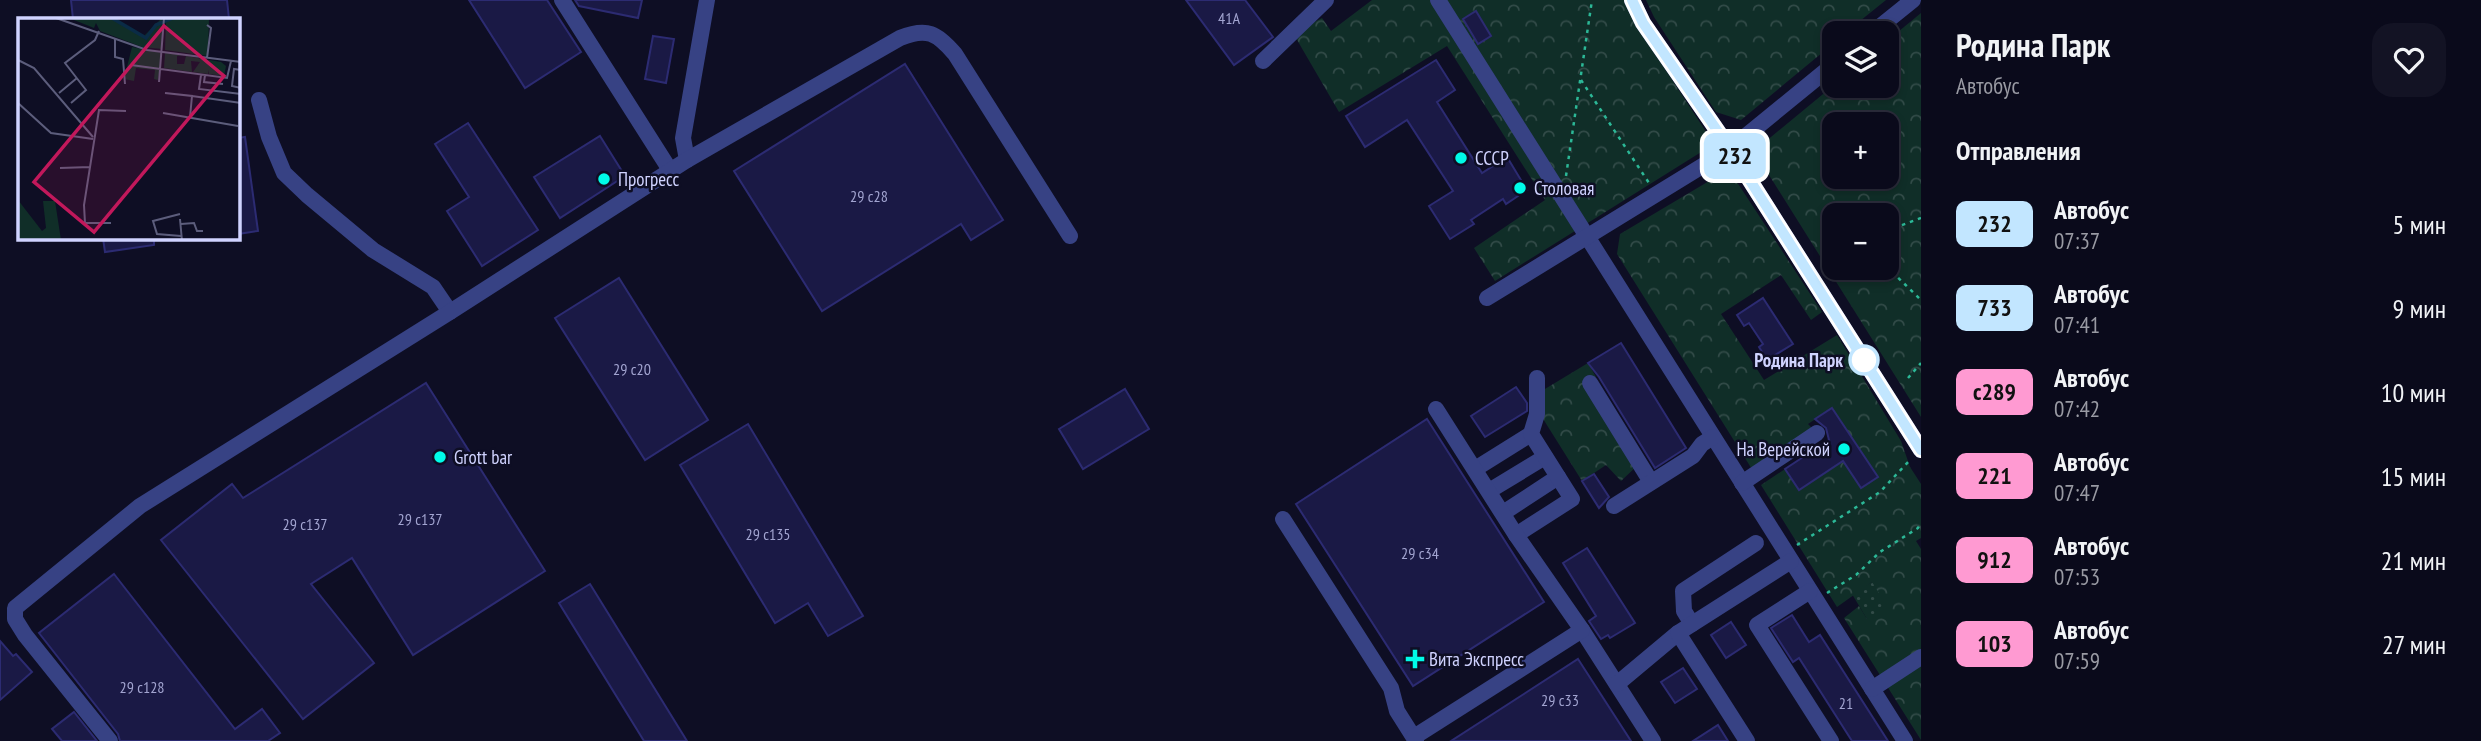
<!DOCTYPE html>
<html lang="ru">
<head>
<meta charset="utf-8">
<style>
  body { margin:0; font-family:"PT Sans Narrow",sans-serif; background:#131324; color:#f1f3f6; height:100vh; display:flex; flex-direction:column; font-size:26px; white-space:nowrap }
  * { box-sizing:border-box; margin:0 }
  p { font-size:23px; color:#999aa3 }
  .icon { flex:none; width:38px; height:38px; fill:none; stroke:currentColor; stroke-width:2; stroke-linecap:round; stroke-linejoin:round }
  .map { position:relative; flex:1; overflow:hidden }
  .panel { display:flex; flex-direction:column; background:#0a0a1b; width:560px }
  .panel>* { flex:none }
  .badge { padding:0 14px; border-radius:10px; font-size:24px; line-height:46px }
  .buttons { position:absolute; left:1822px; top:21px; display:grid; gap:14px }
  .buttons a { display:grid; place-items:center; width:77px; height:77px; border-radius:14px; background:#0a0a1b; box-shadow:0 4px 10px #0003,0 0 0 2px #2a2b3a; font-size:35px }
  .map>.badge { position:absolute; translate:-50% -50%; box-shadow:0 0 0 4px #fff }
  h2 { padding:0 35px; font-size:26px; line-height:63px }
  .round { display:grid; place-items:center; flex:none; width:74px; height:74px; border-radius:21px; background:#131324 }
  .headline { display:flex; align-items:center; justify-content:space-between; height:119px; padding:0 35px }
  h1 { font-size:33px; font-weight:700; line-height:52px }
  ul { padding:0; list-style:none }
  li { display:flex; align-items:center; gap:21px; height:84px; padding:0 35px }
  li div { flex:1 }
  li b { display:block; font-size:26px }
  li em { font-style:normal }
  li .badge { min-width:77px; font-weight:700; text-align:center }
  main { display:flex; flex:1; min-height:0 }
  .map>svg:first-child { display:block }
  .forest { fill:url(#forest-crowns); fill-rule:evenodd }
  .park { fill:url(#park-dots) }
  .building { fill:#1a1945; stroke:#2c2b72; stroke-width:2 }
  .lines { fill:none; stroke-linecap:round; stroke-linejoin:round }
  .path { stroke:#2cb897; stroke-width:2.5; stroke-dasharray:3.5 5; stroke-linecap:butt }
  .minor { stroke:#374284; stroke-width:16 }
  .line-casing { stroke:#fff; stroke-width:16 }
  .line { stroke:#c2e6ff; stroke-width:10 }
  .poi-dot { fill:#00fbe8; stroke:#0e0e24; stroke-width:2.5 }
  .stop-dot { fill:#fff; stroke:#c2e6ff; stroke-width:3.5 }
  .labels { text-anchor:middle; stroke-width:5; stroke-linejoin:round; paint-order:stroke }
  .number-label { font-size:16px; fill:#a2a4d0 }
  .poi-label { font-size:19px; fill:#d0d3ff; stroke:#0e0e24; text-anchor:start }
  .stop-label { font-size:19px; font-weight:bold; fill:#d0d3ff; stroke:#0e0e24; text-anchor:end }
  .inset-river { fill:none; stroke:#0a2b46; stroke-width:3.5 }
  .inset-road { fill:none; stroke:#5c5d7c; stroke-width:2 }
  .view { fill:#c2185b; fill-opacity:0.15; stroke:#c2185b; stroke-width:3.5 }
  .inset-edge { fill:none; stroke:#d0d3ff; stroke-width:3.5 }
</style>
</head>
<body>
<main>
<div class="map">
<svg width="1921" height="741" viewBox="0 0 1921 741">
  <defs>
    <pattern id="forest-crowns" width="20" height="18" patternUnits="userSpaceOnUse" patternTransform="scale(1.75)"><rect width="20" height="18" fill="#102e28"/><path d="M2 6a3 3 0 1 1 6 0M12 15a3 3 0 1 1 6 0" fill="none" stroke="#324b48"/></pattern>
    <pattern id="park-dots" width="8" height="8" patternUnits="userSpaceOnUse" patternTransform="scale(1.75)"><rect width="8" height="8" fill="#102e28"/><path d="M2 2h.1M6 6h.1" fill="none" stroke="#324b48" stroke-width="1.8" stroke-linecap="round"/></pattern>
  </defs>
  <rect width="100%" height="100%" fill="#0e0e24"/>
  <g class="forest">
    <path d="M 1372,0 L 1624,0 L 1637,26 L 1714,144 L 1495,281 L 1474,248 L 1545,200 L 1447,46 L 1339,112 L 1293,33 L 1322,18 L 1331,31 Z"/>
    <path d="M 1646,0 L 1886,0 L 1845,33 L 1834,33 L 1834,43 L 1741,120 L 1716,112 L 1654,17 Z"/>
    <path d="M 1921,13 L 1921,417 L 1754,151 L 1834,85 L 1886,86 L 1887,41 ZM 1886,124 L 1886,177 L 1834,177 L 1834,124 ZM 1886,215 L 1886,268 L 1834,268 L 1834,215 Z"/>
    <path d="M 1731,168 L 1731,173 L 1822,312 L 1811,320 L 1781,275 L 1721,314 L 1764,380 L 1837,335 L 1901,441 L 1910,467 L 1921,484 L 1921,538 L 1916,541 L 1921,549 L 1921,740 L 1844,618 L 1859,606 L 1867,619 L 1872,582 L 1837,607 L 1761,485 L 1785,469 L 1799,490 L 1833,468 L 1841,458 L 1861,488 L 1878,477 L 1832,408 L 1808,424 L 1817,433 L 1755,474 L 1617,254 L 1620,234 Z"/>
    <path d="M 1588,363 L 1596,377 L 1590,383 L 1640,463 L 1621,481 L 1606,465 L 1582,481 L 1530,398 Z"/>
  </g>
  <path class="park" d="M 1872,582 L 1887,606 L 1867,619 L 1852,594 Z"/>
  <g class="building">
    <path d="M 71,0 L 227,0 L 229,19 L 73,19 Z"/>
    <path d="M 469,0 L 547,0 L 581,52 L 525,88 Z"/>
    <path d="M 575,0 L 642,0 L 638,18 L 579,6 Z"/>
    <path d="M 1186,0 L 1245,0 L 1273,37 L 1234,65 Z"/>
    <path d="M 1476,11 L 1491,36 L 1478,44 L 1463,19 Z"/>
    <path d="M 653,36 L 674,39 L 666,83 L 645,79 Z"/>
    <path d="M 1436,60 L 1455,90 L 1437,102 L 1482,173 L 1507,157 L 1527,190 L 1506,204 L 1503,199 L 1471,220 L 1474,224 L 1450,239 L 1429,206 L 1453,191 L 1407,120 L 1365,147 L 1346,116 Z"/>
    <path d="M 905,64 L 1003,220 L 971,240 L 961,224 L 822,311 L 734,171 Z"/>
    <path d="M 468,123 L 538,230 L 482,266 L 447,211 L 469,197 L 435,144 Z"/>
    <path d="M 600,136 L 625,176 L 560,218 L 534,177 Z"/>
    <path d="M 245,137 L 258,231 L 238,234 L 238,138 Z"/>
    <path d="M 103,238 L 154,238 L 154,245 L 105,252 Z"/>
    <path d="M 619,278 L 708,420 L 645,460 L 555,318 Z"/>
    <path d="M 1763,298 L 1793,344 L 1767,360 L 1759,347 L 1763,344 L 1749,323 L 1744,326 L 1737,315 Z"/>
    <path d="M 1621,343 L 1686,448 L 1655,468 L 1599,377 L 1588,363 Z"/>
    <path d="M 426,383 L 545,571 L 413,655 L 352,558 L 311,584 L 374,663 L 303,719 L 161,540 L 232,484 L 243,498 Z"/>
    <path d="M 1516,387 L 1527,403 L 1527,411 L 1485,437 L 1471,416 Z"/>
    <path d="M 1125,389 L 1149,429 L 1083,469 L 1059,429 Z"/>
    <path d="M 1832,408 L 1878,477 L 1861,488 L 1843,461 L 1799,490 L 1785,469 L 1829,440 L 1826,428 L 1815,419 Z"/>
    <path d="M 1427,419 L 1544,602 L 1413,686 L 1296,504 Z"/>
    <path d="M 748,424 L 863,616 L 828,636 L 808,603 L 775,623 L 680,465 Z"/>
    <path d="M 1594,474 L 1609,497 L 1599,508 L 1582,481 Z"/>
    <path d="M 1587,548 L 1635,623 L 1610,638 L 1608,635 L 1601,639 L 1589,621 L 1596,616 L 1563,563 Z"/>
    <path d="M 114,574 L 235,729 L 262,709 L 280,733 L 268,741 L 120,741 L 118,734 L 39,633 Z"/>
    <path d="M 590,584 L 687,741 L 644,741 L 559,603 Z"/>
    <path d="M 1792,615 L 1809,642 L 1820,635 L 1888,741 L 1852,741 L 1799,658 L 1793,662 L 1771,628 Z"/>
    <path d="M 1731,622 L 1746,645 L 1726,658 L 1711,635 Z"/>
    <path d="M 0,641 L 13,656 L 16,654 L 32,672 L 0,700 Z"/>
    <path d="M 1578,659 L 1631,741 L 1451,741 Z"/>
    <path d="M 1683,668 L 1697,689 L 1675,703 L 1661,682 Z"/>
    <path d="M 74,712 L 97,741 L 62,741 L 52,729 Z"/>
    <path d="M 1718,725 L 1728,741 L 1693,741 Z"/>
  </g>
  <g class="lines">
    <g class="path">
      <path d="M 1581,80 L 1649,183"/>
      <path d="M 1566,176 L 1592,0"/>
      <path d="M 1886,231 L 1921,218"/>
      <path d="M 1886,266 L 1921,300"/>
      <path d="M 1908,378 L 1921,363"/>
      <path d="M 1797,545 L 1880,492 L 1909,461"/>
      <path d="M 1827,593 L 1856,575 L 1880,552 L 1918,528 L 1921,522"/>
    </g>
    <g class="minor">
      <path d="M 562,0 L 670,170"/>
      <path d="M 1438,0 L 1905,741"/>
      <path d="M 1632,0 L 1643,23 L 1730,149 L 1921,450"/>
      <path d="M 1872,33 L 1913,0"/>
      <path d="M 1263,61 L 1326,0"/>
      <path d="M 259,100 L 269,137 L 284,173 L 307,195 L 373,250 L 433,287 L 450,312"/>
      <path d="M 687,160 L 683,138 L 707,0"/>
      <path d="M 1487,298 L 1730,149 L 1834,64"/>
      <path d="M 1590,383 L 1651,482"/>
      <path d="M 1475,469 L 1531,434"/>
      <path d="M 1742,483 L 1817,433"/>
      <path d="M 1489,491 L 1545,457"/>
      <path d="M 1614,506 L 1693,456 L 1702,444 L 1713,437"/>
      <path d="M 1503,513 L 1558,477"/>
      <path d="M 1283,519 L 1391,688 L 1397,711 L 1416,741"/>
      <path d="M 1516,535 L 1572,499 L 1531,434 L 1537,414 L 1537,378"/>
      <path d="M 1810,591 L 1757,625 L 1831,741"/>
      <path d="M 1692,624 L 1684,611 L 1683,591 L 1756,543"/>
      <path d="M 1582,630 L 1653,741"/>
      <path d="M 1617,684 L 1678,633"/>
      <path d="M 1872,689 L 1921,657"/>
      <path d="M 1414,737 L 1582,630 L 1516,535 L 1436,409"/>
      <path d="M 110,741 L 25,635 L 15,619 L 15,608 L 140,506 L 450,312 L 687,160 L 900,38 C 927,27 937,33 955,54 L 1070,236"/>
      <path d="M 1747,741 L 1678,633 L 1791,561"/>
    </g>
  </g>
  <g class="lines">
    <defs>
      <path id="line" d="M 1632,0 L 1643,23 L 1730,149 L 1921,450"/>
    </defs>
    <use href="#line" class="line-casing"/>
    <use href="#line" class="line"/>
  </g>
  <g class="poi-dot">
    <circle cx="1461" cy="158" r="7"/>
    <circle cx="604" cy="179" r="7"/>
    <circle cx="1520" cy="188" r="7"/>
    <circle cx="1844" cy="449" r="7"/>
    <circle cx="440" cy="457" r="7"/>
    <path d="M1411.5 648.5h7v7h7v7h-7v7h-7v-7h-7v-7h7z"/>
  </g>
  <circle class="stop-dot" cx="1864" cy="360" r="14"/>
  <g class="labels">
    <g class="number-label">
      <text x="1229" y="24">41А</text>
      <text x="869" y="202">29 с28</text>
      <text x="632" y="375">29 с20</text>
      <text x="420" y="525">29 с137</text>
      <text x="305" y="530">29 с137</text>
      <text x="768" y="540">29 с135</text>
      <text x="1420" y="559">29 с34</text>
      <text x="142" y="693">29 с128</text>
      <text x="1560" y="706">29 с33</text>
      <text x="1846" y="709">21</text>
    </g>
    <g class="poi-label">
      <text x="1475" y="165">СССР</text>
      <text x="618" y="186">Прогресс</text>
      <text x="1534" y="195">Столовая</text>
      <text x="1830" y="456" text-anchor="end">На Верейской</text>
      <text x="454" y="464">Grott bar</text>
      <text x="1429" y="666">Вита Экспресс</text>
    </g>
    <g class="stop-label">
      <text x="1843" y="367">Родина Парк</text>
    </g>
  </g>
  <g transform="translate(18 18)">
    <rect width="222" height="222" fill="#0e0e24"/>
    <path d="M 51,0 L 97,0 L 125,19 L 144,0 L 144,31 L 124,29 L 82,13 L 78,5 L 76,10 ZM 148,0 L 191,0 L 190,38 L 147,32 ZM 114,29 L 144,35 L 140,62 L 136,61 L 137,52 L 118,50 L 116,63 L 106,61 ZM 147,35 L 165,37 L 159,38 L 159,46 L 166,46 L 168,38 L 203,44 L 208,48 L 206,58 L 191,56 L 191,52 L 190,56 L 175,54 L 182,44 L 173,43 L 174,54 L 146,50 ZM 0,182 L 24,213 L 28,210 L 25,183 L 37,183 L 43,222 L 0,222 Z" fill="#102e28"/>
    <path class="inset-river" d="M 94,0 L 128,20 L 138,7 L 155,0"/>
    <path class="inset-road" d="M 38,0 L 129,32 L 223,44M 189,7 L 193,10 L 189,40M 97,20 L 97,39 L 105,41 L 107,66M 0,42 L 16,50 L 75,119M 113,47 L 209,60 L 213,43M 223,52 L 216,51 L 214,68 L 223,70M 183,57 L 181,71 L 223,76M 187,57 L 186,64 L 205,66M 141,64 L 146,0M 41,75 L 59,60M 147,75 L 174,78 L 172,99M 174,78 L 223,85M 0,85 L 33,115 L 75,121M 53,85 L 68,72 L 47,45 L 77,22 L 81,13M 145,95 L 220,108M 42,150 L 72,149M 162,196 L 135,203 L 139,216 L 163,218M 162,201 L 164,223M 93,205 L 67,205 L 66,187 L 81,92 L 108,93M 163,206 L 176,205 L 179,213 L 185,213"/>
    <path class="view" d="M 146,8 L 206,58 L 76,214 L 16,164 Z"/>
    <rect width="222" height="222" class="inset-edge"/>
  </g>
</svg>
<div class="buttons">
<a><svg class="icon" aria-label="layers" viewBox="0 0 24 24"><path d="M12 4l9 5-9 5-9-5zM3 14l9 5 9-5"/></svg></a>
<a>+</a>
<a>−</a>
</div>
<b class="badge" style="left:1735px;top:156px;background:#c2e6ff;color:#111">232</b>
</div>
<section class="panel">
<div class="headline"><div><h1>Родина Парк</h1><p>Автобус</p></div><a class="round"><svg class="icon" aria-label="heart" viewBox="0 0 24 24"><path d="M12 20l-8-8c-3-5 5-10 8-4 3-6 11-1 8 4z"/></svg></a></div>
<h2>Отправления</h2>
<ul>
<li><span class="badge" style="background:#c2e6ff;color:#111">232</span><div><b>Автобус</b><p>07:37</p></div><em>5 мин</em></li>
<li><span class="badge" style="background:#c2e6ff;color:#111">733</span><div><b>Автобус</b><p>07:41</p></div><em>9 мин</em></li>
<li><span class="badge" style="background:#ff9ad2;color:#111">с289</span><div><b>Автобус</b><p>07:42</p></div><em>10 мин</em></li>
<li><span class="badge" style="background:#ff9ad2;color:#111">221</span><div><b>Автобус</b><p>07:47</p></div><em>15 мин</em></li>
<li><span class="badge" style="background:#ff9ad2;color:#111">912</span><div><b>Автобус</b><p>07:53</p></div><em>21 мин</em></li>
<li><span class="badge" style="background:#ff9ad2;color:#111">103</span><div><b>Автобус</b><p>07:59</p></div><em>27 мин</em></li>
</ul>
</section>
</main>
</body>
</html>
